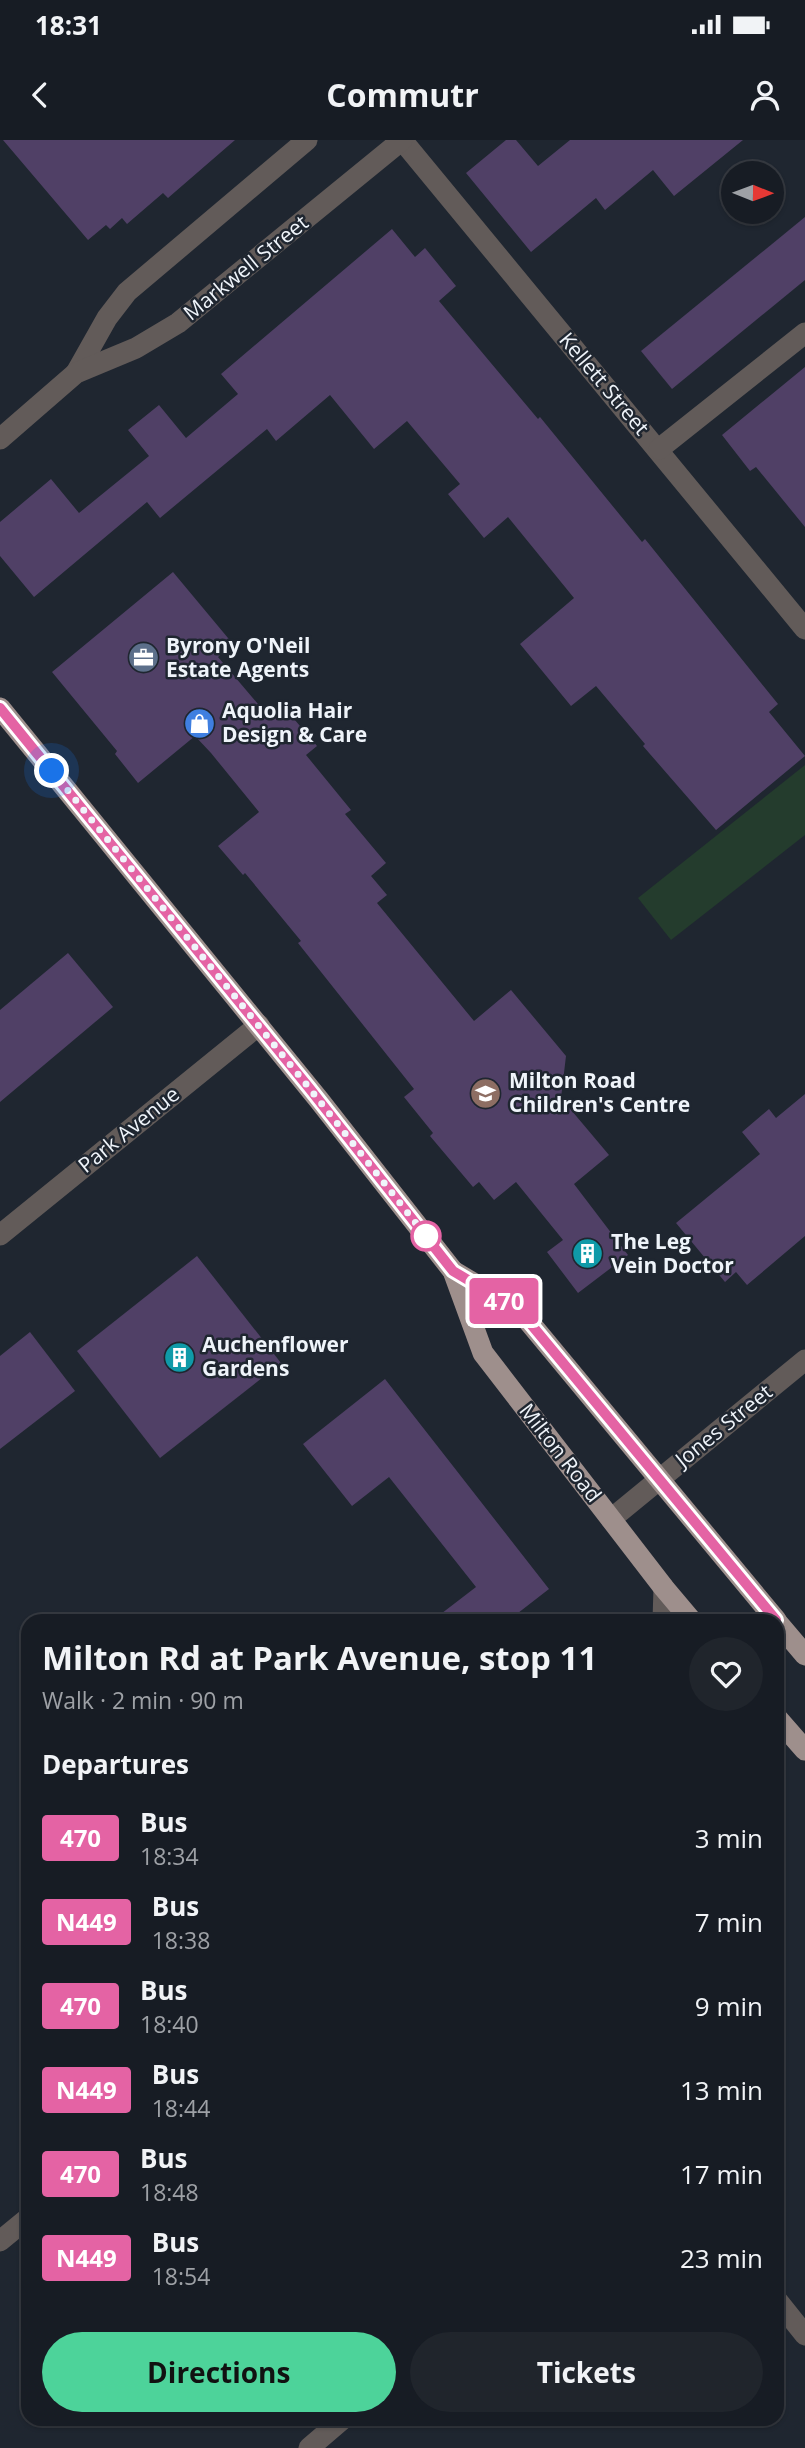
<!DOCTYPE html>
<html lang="en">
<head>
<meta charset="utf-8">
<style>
  body { margin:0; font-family:"Open Sans",sans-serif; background:#20252c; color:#f1f3f6; height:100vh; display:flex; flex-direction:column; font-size:26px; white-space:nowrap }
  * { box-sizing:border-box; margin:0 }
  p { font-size:23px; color:#9ea1a6 }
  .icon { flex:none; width:38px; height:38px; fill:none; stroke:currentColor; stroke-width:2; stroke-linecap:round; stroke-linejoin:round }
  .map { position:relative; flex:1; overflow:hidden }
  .drawer { position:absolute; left:21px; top:1474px; width:763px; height:812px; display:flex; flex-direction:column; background:#171c24; border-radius:21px; box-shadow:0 2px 5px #0004,0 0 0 2px #363a41 }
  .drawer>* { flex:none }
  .badge { padding:0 14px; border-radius:5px; font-size:24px; line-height:46px }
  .needle { width:46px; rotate:91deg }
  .tools { position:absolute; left:721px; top:21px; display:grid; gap:14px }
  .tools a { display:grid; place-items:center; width:63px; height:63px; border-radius:50%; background:#171c24; box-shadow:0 2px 5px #0004,0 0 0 2px #363a41; font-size:35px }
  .you { position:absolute; width:35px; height:35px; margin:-18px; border:5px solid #fff; border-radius:50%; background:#1a73e8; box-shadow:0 0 0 10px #1a73e833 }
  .map>.badge { position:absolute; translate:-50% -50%; box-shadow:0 0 0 4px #fff }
  h2 { padding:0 21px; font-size:26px; line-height:63px }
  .round { display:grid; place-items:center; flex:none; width:74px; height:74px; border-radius:37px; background:#20252c }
  .headline { display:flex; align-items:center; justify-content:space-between; height:119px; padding:0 21px }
  h1 { font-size:33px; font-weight:700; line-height:52px }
  .cta { display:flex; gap:14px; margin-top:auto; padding:14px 21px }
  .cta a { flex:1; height:80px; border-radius:42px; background:#4dd39a; color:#111; font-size:28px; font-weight:700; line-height:80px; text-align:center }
  .cta a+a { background:#20252c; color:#f1f3f6 }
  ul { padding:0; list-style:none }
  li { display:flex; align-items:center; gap:21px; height:84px; padding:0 21px }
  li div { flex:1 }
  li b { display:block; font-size:26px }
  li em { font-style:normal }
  li .badge { min-width:77px; font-weight:700; text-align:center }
  .status { display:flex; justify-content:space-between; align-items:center; height:49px; padding:0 35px; background:#171c24; direction:ltr }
  .status svg { height:19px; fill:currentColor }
  header { display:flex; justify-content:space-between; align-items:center; height:91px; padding:0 21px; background:#171c24; font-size:32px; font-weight:700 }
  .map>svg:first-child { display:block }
  .green { fill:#243c2d }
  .building { fill:#504066 }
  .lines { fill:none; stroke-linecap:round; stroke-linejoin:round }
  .street { stroke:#625b59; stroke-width:21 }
  .primary { stroke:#9e8f8c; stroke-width:21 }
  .line-casing { stroke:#fff; stroke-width:16 }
  .line { stroke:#e463a4; stroke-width:10 }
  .walk { stroke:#eff4fa; stroke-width:7; stroke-dasharray:0 12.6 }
  .stop-dot { fill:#fff; stroke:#e463a4; stroke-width:3.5 }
  .labels { text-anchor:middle; stroke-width:5; stroke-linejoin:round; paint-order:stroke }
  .street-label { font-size:21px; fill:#eff4fa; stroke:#1f2630 }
  .poi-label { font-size:21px; font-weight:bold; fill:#eff4fa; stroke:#1f2630; text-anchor:start }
</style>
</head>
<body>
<div class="status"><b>18:31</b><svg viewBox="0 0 49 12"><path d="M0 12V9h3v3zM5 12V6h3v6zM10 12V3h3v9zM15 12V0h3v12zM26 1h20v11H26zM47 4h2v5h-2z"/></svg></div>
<header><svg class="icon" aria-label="back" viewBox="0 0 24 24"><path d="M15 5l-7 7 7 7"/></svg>Commutr<svg class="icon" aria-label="person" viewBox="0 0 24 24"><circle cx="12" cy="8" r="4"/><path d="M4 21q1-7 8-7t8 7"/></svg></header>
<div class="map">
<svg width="805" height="2308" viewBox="0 0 805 2308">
  <rect width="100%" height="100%" fill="#1f2630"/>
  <path class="green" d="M 805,625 L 805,695 L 671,800 L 638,758 Z"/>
  <g class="building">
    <path d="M 3,0 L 235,0 L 168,58 L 163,53 L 127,84 L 122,78 L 110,89 L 106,85 L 88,100 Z"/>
    <path d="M 506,0 L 516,0 L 538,26 L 570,0 L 743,0 L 674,56 L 653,30 L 605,70 L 596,58 L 531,112 L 466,33 Z"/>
    <path d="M 805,77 L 805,140 L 672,249 L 641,211 Z"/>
    <path d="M 392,89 L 415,117 L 425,108 L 456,146 L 439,161 L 538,279 L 540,277 L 642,402 L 645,399 L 778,564 L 769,572 L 805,616 L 716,690 L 643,606 L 645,604 L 596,546 L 571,566 L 520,504 L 574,458 L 508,377 L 484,398 L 448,354 L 460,344 L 407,281 L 374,309 L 330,255 L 276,301 L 267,289 L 160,378 L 147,362 L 34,457 L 0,416 L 0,382 L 51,339 L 79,373 L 149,316 L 128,290 L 159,265 L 186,298 L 238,254 L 221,234 Z"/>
    <path d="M 805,227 L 805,387 L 756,327 L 750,331 L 722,295 Z"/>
    <path d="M 173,432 L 233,504 L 218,517 L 269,577 L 283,566 L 317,606 L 306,615 L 351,670 L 345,674 L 386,723 L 371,736 L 387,755 L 377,763 L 474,881 L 511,850 L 566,916 L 561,958 L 609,1015 L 574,1044 L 628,1115 L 578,1153 L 547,1112 L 563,1100 L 516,1042 L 494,1060 L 479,1042 L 473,1047 L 430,996 L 433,993 L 404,957 L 414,949 L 298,803 L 301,801 L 245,733 L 243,735 L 218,706 L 259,672 L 211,613 L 195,596 L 138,643 L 115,614 L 117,611 L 52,532 Z"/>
    <path d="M 68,813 L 113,867 L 0,962 L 0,870 Z"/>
    <path d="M 805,954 L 805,1096 L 747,1145 L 736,1132 L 725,1142 L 676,1083 L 760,1014 L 742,992 L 769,969 L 776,978 Z"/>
    <path d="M 197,1116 L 281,1223 L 160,1318 L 77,1211 Z"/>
    <path d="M 30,1192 L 75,1251 L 0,1309 L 0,1216 Z"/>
    <path d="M 385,1239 L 549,1449 L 509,1480 L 433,1480 L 476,1447 L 389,1337 L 352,1366 L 303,1304 Z"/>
  </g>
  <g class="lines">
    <g class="street">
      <path d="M 402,0 L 805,489"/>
      <path d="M 76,233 L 107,178 L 127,152 L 307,0"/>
      <path d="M 0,299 L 76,233 L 136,208 L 178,183 L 402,0"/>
      <path d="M 659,309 L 805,193"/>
      <path d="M 0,1095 L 259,885"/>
      <path d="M 611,1379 L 805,1220"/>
      <path d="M 663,1480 L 664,1448"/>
      <path d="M 0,2101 L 28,2078"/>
      <path d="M 777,2160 L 805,2195"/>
      <path d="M 309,2308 L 344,2278"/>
    </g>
    <g class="primary">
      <path d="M 0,568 L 319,960 L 453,1131 L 483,1213 L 664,1448 L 691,1480"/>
      <path d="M 453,1131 L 520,1171 L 776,1480"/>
      <path d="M 777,1482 L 805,1515"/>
      <path d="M 777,1578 L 805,1610"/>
    </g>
  </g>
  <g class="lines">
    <defs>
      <path id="line" d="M 0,568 L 310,949 L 453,1131 L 520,1171 L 776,1480"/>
    </defs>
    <use href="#line" class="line-casing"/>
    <use href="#line" class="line"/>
    <path class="walk" d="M 52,631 L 310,949 L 426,1096"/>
  </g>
  <defs>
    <symbol id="office-disc" viewBox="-11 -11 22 22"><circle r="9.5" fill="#5c6f8a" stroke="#1f2630"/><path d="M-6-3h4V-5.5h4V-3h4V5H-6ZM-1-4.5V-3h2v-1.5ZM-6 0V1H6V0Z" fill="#fff"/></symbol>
    <symbol id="shop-disc" viewBox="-11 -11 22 22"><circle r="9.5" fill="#3f7fe0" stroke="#1f2630"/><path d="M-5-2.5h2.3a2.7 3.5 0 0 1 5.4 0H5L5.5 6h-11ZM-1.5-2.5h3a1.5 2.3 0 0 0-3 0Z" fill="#fff"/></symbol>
    <symbol id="school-disc" viewBox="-11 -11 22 22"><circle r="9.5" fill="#8d6e63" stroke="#1f2630"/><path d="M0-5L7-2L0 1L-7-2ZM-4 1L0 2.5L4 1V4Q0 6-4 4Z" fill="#fff"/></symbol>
    <symbol id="building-disc" viewBox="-11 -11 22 22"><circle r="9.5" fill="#0f9aa8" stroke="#1f2630"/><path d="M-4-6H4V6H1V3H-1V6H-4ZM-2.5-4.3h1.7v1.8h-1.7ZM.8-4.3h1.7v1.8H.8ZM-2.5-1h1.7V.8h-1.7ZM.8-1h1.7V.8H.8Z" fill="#fff"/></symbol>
  </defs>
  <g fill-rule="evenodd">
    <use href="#office-disc" x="126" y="500" width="35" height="35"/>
    <use href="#shop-disc" x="182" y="566" width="35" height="35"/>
    <use href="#school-disc" x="468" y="936" width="35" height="35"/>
    <use href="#building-disc" x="570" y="1096" width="35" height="35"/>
    <use href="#building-disc" x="162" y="1200" width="35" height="35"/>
  </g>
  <circle class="stop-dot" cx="426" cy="1096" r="14"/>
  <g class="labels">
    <g class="street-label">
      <text transform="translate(246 128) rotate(-39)" y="7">Markwell Street</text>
      <text transform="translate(604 244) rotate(50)" y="7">Kellett Street</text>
      <text transform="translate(129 990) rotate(-39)" y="7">Park Avenue</text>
      <text transform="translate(724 1286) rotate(-39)" y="7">Jones Street</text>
      <text transform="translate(560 1313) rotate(52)" y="7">Milton Road</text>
    </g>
    <g class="poi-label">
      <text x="166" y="513">Byrony O'Neil<tspan x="166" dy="24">Estate Agents</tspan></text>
      <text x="222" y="578">Aquolia Hair<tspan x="222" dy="24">Design &amp; Care</tspan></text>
      <text x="509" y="948">Milton Road<tspan x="509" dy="24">Children's Centre</tspan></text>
      <text x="611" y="1109">The Leg<tspan x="611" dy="24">Vein Doctor</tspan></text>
      <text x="202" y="1212">Auchenflower<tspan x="202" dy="24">Gardens</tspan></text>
    </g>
  </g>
</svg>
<div class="tools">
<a><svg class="needle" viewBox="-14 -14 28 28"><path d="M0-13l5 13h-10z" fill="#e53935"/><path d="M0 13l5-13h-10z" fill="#9ea1a6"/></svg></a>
</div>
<div class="you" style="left:52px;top:631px"></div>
<b class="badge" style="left:504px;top:1161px;background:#e463a4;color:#fff">470</b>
<section class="drawer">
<div class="headline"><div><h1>Milton Rd at Park Avenue, stop 11</h1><p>Walk · 2 min · 90 m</p></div><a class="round"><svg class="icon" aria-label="heart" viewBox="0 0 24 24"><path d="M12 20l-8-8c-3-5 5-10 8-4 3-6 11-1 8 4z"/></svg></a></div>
<h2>Departures</h2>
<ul>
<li><span class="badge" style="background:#e463a4;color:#fff">470</span><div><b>Bus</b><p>18:34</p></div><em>3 min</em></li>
<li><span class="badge" style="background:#e463a4;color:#fff">N449</span><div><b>Bus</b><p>18:38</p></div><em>7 min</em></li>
<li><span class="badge" style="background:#e463a4;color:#fff">470</span><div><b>Bus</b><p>18:40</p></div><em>9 min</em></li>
<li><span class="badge" style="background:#e463a4;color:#fff">N449</span><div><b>Bus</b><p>18:44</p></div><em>13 min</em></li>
<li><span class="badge" style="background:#e463a4;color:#fff">470</span><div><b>Bus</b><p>18:48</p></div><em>17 min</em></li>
<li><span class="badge" style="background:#e463a4;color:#fff">N449</span><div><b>Bus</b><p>18:54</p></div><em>23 min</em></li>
</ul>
<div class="cta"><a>Directions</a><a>Tickets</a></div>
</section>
</div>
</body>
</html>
